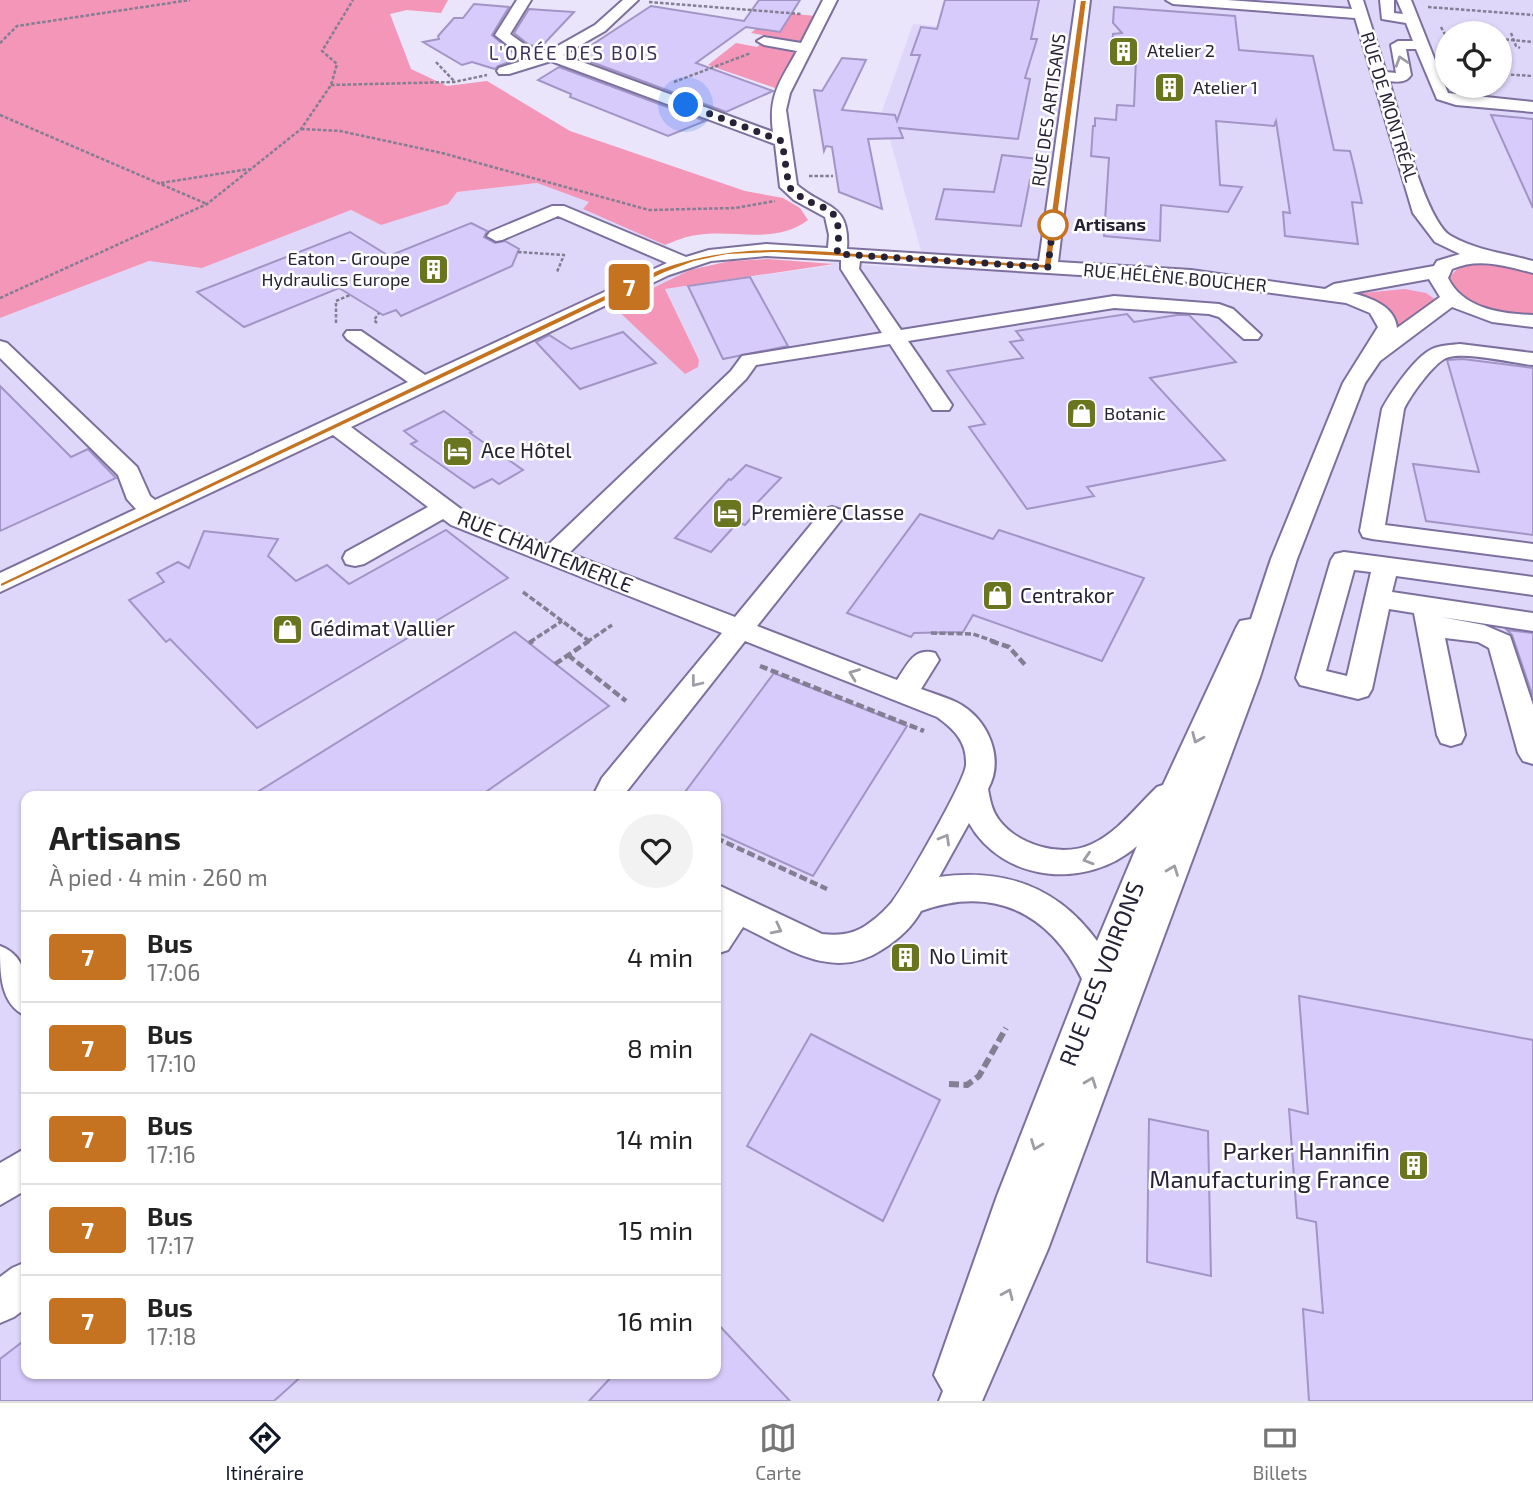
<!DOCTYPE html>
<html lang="fr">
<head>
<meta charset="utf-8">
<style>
  body { margin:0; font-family:"Exo 2",sans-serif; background:#f2f2f2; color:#222; height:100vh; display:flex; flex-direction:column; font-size:26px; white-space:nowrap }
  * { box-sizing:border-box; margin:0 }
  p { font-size:23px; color:#767676 }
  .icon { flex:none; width:38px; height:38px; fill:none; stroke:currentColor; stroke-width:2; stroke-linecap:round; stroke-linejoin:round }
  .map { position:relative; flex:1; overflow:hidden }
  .panel { position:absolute; left:21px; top:791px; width:700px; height:588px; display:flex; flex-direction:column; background:#fff; border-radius:14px; box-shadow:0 2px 5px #0004 }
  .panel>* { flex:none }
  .badge { padding:0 14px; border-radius:5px; font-size:24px; line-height:46px }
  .buttons { position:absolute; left:1435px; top:21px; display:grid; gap:14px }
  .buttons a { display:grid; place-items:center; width:77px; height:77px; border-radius:50%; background:#fff; box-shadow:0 2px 5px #0004; font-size:35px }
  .you { position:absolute; width:35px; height:35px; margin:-18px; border:5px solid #fff; border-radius:50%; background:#1a73e8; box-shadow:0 0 0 10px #1a73e833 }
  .map>.badge { position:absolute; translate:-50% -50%; box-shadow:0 0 0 4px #fff }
  .round { display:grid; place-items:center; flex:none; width:74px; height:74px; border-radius:37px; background:#f2f2f2 }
  .headline { display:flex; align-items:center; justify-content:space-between; height:119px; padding:0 28px }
  h1 { font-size:33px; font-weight:700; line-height:52px }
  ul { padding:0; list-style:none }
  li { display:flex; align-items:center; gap:21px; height:91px; padding:0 28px; border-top:2px solid #e0e0e0 }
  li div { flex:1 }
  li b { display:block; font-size:26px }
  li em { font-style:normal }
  li .badge { min-width:77px; font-weight:700; text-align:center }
  .menu { display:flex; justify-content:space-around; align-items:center; height:98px; border-top:2px solid #e0e0e0; background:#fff; font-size:19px; color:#767676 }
  .menu a { display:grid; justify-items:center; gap:4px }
  .menu .active { color:#111827 }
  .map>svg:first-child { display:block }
  .built { fill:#dfd7fa; fill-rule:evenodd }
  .green { fill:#f396b8 }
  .building { fill:#d7cbfb; stroke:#a295c6; stroke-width:2 }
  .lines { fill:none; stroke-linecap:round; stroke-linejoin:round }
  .minor-casing { stroke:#7d709e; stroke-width:4 }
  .path-far3 { stroke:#837e92; stroke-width:2.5; stroke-dasharray:3.5 2; stroke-linecap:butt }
  .path-far2 { stroke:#837e92; stroke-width:3.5; stroke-dasharray:6 2.5; stroke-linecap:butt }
  .path-far1 { stroke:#837e92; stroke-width:4.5; stroke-dasharray:8 3.5; stroke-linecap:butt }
  .path { stroke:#837e92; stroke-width:6; stroke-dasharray:10 4.5; stroke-linecap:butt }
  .minor { fill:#fff; fill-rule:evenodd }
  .oneway { stroke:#9e9ca4 }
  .line { fill:#c57320; stroke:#fff; stroke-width:2 }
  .walk { stroke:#272235; stroke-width:7; stroke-dasharray:0 12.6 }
  .stop-dot { fill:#fff; stroke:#c57320; stroke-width:3.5 }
  .labels { text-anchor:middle; stroke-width:5; stroke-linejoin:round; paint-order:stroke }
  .far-poi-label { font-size:18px; fill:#272235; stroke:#fff; text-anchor:start }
  .far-street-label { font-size:18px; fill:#272235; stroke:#fff }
  .far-stop-label { font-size:18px; font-weight:bold; fill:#272235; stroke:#fff; text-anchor:start }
  .far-neighbourhood-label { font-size:19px; letter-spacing:2px; fill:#3d3059; stroke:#fff }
  .poi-label { font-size:21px; fill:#272235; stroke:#fff; text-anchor:start }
  .street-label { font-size:21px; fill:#272235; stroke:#fff }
  .near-street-label { font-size:24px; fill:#272235; stroke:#fff }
  .near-poi-label { font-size:24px; fill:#272235; stroke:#fff; text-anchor:end }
</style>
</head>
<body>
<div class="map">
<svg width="1533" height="1401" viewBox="0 0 1533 1401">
  <rect width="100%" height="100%" fill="#eae5fa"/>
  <path class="built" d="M 997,0 L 1533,0 L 1533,1401 L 0,1401 L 0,318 L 149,261 L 202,268 L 351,210 L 381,225 L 457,192 L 537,183 L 590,202 L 583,209 L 665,245 L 704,266 L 690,270 L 615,307 L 699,360 L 665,289 L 833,265 L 830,262 L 917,269 L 921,251 L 882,111 L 913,24 L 990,30 ZM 1447,33 L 1500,33 L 1500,86 L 1447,86 ZM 26,796 L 716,796 L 716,1374 L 26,1374 Z"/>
  <g class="green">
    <path d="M 0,0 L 448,0 L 441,13 L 407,10 L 390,14 L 411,69 L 447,86 L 487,81 L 570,131 L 745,191 L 783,198 L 800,208 L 808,220 C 775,245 735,229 697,235 C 686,236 675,241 665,245 L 583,209 L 589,202 L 537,183 L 457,192 L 448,204 L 381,225 L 351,210 L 202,268 L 149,261 L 0,318 Z"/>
    <path d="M 774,12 L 816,16 L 778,89 L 708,65 L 736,43 L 757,47 L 769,36 L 751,33 Z"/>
    <path d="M 768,259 L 834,264 L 665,289 L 699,360 L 698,367 L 685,374 L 614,307 L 690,270 L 730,261 Z"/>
    <path d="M 1473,264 L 1495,264 L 1533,274 L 1533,314 C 1509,315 1454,307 1450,277 L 1457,269 Z"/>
    <path d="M 1405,289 L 1426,293 L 1436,300 L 1400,330 L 1352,294 Z"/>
  </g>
  <g class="building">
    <path d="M 759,0 L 800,0 L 780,32 L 746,27 L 696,63 L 773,91 L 726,112 L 575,56 L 651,6 L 744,21 Z"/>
    <path d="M 945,0 L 1039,0 L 1031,39 L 1037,39 L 1025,78 L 1030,79 L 1018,139 L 899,128 L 903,138 L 868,139 L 882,209 L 839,192 L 832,147 L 826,146 L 824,151 L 814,90 L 822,91 L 842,58 L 866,60 L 842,110 L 895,115 L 897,121 L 920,55 L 911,55 L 921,27 L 937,29 Z"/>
    <path d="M 474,4 L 509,7 L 492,35 L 516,55 L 524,57 L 498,66 L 495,69 L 472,62 L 462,65 L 423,42 L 439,39 L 438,36 L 454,18 L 463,18 Z"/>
    <path d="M 1114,7 L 1235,16 L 1239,50 L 1313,56 L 1334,150 L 1350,151 L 1354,167 L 1362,203 L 1352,202 L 1358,244 L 1285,236 L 1283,212 L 1290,213 L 1276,121 L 1274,126 L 1216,121 L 1220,185 L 1242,187 L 1228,212 L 1161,205 L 1160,241 L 1104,236 L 1109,158 L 1091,156 L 1093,126 L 1095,126 L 1095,118 L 1116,120 L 1117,105 L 1134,106 L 1136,59 L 1111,56 L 1113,34 L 1122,33 L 1113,23 Z"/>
    <path d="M 529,9 L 543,10 L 574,12 L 541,47 L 529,45 L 514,33 Z"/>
    <path d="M 559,67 L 705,121 L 668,136 L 570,97 L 571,94 L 538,80 Z"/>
    <path d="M 1491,115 L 1533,119 L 1533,208 Z"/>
    <path d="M 1002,155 L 1038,159 L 1035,180 L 1030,180 L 1021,226 L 936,219 L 944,189 L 994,192 Z"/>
    <path d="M 471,223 L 487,231 L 484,237 L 495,243 L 505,241 L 519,249 L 512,266 L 401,316 L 396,310 L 383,315 L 339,288 L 244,327 L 197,292 L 350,232 L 389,256 Z"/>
    <path d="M 750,277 L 788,346 L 723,359 L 688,286 Z"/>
    <path d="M 1127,314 L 1134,322 L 1177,315 L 1189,315 L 1236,362 L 1150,378 L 1225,460 L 1087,487 L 1094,496 L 1027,509 L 969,427 L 985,424 L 947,371 L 1023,358 L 1010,342 L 1023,340 L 1016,331 Z"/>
    <path d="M 623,332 L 656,363 L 580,389 L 536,342 L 549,335 L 571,349 Z"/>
    <path d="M 1463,359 L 1533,368 L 1533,535 L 1426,521 L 1413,464 L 1479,472 L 1447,360 Z"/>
    <path d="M 0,386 L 71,457 L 88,449 L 116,478 L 0,531 Z"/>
    <path d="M 444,411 L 472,432 L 470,433 L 523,470 L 499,484 L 492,479 L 474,488 L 411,444 L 417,441 L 404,431 Z"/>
    <path d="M 746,465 L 781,478 L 755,505 L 761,507 L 745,525 L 738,522 L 711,552 L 675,538 L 729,479 L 731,480 Z"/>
    <path d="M 920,514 L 993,539 L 999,530 L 1144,578 L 1102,661 L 973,615 L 963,632 L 914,633 L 911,637 L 847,613 Z"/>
    <path d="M 446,530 L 508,578 L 257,728 L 170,639 L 166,642 L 129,600 L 164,582 L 157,573 L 178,562 L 189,568 L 204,531 L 278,539 L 268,556 L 296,581 L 327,565 L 349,584 Z"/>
    <path d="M 1507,630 L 1533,633 L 1533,697 L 1512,635 Z"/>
    <path d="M 515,632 L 609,706 L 480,796 L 251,796 Z"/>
    <path d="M 774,673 L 907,726 L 813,876 L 716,832 L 716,796 L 682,796 Z"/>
    <path d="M 1299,996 L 1533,1040 L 1533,1401 L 1309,1401 L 1303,1309 L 1323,1313 L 1316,1222 L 1297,1218 L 1289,1109 L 1308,1114 Z"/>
    <path d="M 811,1034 L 940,1100 L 883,1221 L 747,1146 Z"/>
    <path d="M 1149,1119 L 1208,1131 L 1211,1276 L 1147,1262 Z"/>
    <path d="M 716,1322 L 790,1401 L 589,1401 L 614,1374 L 716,1374 Z"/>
    <path d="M 26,1339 L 26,1374 L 304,1374 L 274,1401 L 0,1401 L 0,1359 Z"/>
  </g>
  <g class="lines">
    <defs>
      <g id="minor">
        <path d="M 517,0 L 531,0 L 510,34 L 528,47 L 549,51 L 595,25 L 623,0 L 638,0 L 605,31 L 563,55 L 773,132 C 768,95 780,82 797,51 L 764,45 L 757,41 L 764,37 L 801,43 L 823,0 L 837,0 L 790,93 L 786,110 L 797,185 C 826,210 850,202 847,249 L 1039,261 L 1076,0 L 1090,0 L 1058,262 L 1191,270 L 1325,289 L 1334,284 L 1434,266 L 1437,261 L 1460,254 L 1435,242 L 1413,213 L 1355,18 L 1173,4 L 1166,0 L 1227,0 L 1352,9 L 1349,0 L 1363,0 L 1386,72 L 1396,73 L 1391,45 L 1398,41 L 1413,41 L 1406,23 L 1382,19 L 1380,0 L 1394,0 L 1394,13 L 1403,14 L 1397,0 L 1411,0 L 1448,93 L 1533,102 L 1533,112 L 1456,105 L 1437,99 L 1416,49 L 1406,49 L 1411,75 C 1406,83 1398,82 1389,81 C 1399,113 1425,221 1451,236 C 1478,251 1504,253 1533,261 L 1533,273 C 1506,266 1479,257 1452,269 L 1448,278 C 1463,309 1502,314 1533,315 L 1533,327 L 1492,322 L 1452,307 L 1380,361 L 1365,383 L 1297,559 L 1260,677 L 1048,1249 L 982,1401 L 939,1401 L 943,1391 L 934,1375 L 997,1196 L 1082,979 C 1049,912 992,885 921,911 C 912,927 899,939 883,949 C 834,982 789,949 743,927 L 728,950 L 716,954 L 716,884 L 822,934 C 842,936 856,934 872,921 C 879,916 887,908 892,902 C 905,885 965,781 966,765 C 967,742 955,730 937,717 L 745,641 L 623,796 L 593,796 L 602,778 L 722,633 L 451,525 L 443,519 L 364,564 L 355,566 L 346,564 L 343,558 L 346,552 L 428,507 L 333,435 L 0,592 L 0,573 L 136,509 L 127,499 L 118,475 L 0,358 L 0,341 L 7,343 L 137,467 L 150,496 L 155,500 L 408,382 L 347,339 L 344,335 L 347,331 L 361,331 L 425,375 L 667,263 L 558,216 L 502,240 L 496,241 L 487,236 L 490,232 L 552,206 L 564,206 L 686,257 L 709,250 L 766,244 L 828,248 L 829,235 L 825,217 L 794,200 L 780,187 L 775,144 L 551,61 L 509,74 L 499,74 L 497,71 L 499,68 L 534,57 L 518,53 L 495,35 ZM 766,256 L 841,260 L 841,269 L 882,333 L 742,356 L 731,371 L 548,545 L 469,515 L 351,427 L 669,275 L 711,261 ZM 860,261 L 1191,282 L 1346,303 L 1370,313 L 1378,327 L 1343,383 L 1271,559 L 1251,619 L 1240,621 L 1236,628 L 1163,785 L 1157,787 C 1137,806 1118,832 1092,844 C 1062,858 1019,846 999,820 C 992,811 990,800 988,789 C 1005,758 988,718 956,702 C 945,697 932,693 921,689 L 939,660 L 935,653 C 914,647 908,664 897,680 L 757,626 L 841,520 L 844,515 L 841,510 L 832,507 L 823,510 L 735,617 L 569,553 L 746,379 L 756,365 L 890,344 L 933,410 L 949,410 L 952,405 L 908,341 L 1114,308 L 1209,314 L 1219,317 L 1244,339 L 1258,339 L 1261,335 L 1233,309 L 1219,304 L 1114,296 L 901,330 L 859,269 ZM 1429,279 L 1440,297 L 1397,328 C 1395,306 1371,298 1352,293 ZM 969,823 C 1003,883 1087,890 1137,846 L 1097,941 C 1058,887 1005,868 939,877 Z"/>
        <path d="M 1460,344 L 1533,353 L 1533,365 C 1511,363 1465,351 1446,358 C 1433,364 1410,396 1404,409 L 1385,525 L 1533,544 L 1533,560 L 1372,539 L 1363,537 L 1360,531 L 1382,409 C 1391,392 1415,357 1432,349 C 1441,345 1451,345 1460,344 Z"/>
        <path d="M 1344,552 L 1533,577 L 1533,595 L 1396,576 L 1392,592 L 1533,613 L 1533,631 L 1441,617 L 1484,625 L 1510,636 L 1533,705 L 1533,764 L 1523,761 L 1518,753 L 1489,648 L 1478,642 L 1445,638 L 1465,735 L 1461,743 L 1451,746 L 1441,743 L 1437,735 L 1414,613 L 1389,609 L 1372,689 L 1368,696 L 1358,699 L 1300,685 L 1296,678 L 1331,560 L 1335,554 ZM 1354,570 L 1371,572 L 1347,676 L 1326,671 Z"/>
        <path d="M 0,946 C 30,957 27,988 26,1016 C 0,1004 0,974 0,946 Z"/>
        <path d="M 26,1148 L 26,1190 L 0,1205 L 0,1163 Z"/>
        <path d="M 26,1262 L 26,1308 L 14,1317 L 0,1323 L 0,1277 L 12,1268 Z"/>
      </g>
    </defs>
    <use href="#minor" class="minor-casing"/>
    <g class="path-far3">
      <path d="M 649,2 L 801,14"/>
      <path d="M 1428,7 L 1533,15"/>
      <path d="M 1441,27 L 1447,38"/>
      <path d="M 1476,30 L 1478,33"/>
      <path d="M 1511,33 L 1516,46 L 1520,48"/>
      <path d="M 1500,39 L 1533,42"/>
      <path d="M 0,43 L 17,26 L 190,0"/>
      <path d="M 436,62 L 454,81"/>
      <path d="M 1500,74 L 1533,76"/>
      <path d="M 674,82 L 751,53"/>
      <path d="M 331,85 L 454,82 L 487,75"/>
      <path d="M 0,115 L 207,204"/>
      <path d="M 301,129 L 340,131 L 442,153 L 649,210 L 735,208 L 775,201"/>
      <path d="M 809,176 L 833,176"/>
      <path d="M 161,183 L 249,169"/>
      <path d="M 518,252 L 564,255 L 557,272"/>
      <path d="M 0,298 L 207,204 L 301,129 L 331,85 L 337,64 L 322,51 L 353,0"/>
      <path d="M 336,323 L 336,301 L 350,295"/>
      <path d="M 377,323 L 374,320 L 379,313"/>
    </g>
    <g class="path-far2">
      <path d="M 523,592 L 589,641"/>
      <path d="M 931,633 L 973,634 L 996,642"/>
      <path d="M 530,642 L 562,621"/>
      <path d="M 587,642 L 612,625"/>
    </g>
    <g class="path-far1">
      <path d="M 991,641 L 1009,647 L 1027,667"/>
      <path d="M 529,643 L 533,641"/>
      <path d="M 568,655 L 626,701"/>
      <path d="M 555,664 L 589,641"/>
      <path d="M 760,666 L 924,731"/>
      <path d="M 716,838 L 827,889"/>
    </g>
    <path class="path" d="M 949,1084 L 967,1085 L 979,1076 L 1006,1028"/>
    <use href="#minor" class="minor"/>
  </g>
  <defs><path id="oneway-chevron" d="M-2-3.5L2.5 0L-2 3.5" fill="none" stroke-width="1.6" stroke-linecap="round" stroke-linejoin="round" transform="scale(1.75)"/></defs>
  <g class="oneway">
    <use href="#oneway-chevron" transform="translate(1401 61) rotate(-108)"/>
    <use href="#oneway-chevron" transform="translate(854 674) rotate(-159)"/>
    <use href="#oneway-chevron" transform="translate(696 682) rotate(128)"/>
    <use href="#oneway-chevron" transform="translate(1197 738) rotate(113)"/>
    <use href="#oneway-chevron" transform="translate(945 839) rotate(-60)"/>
    <use href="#oneway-chevron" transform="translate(1088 859) rotate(163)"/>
    <use href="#oneway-chevron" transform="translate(1173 870) rotate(-69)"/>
    <use href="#oneway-chevron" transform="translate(777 929) rotate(27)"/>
    <use href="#oneway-chevron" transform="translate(1091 1082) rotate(-69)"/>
    <use href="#oneway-chevron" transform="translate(1036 1145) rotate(111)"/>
    <use href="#oneway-chevron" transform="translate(1008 1294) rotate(-66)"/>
  </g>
  <path class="line" d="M 1080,0 L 1087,0 L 1051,269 L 774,253 L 727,255 L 694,262 L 665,273 C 445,379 224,481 4,586 L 0,587 L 0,583 L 659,269 C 734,241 795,249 874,254 C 930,257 987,261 1044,264 Z"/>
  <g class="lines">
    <path class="walk" d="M 686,105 L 782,141 L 789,187 C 819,218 845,193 837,254 L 1048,267 L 1053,225"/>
  </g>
  <defs>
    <symbol id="building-square" viewBox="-11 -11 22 22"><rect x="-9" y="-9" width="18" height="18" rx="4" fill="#6a7520" stroke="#fff"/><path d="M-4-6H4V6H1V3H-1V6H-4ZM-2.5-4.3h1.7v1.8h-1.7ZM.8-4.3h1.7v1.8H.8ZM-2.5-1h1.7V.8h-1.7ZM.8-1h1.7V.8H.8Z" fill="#fff"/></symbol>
    <symbol id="shop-square" viewBox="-11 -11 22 22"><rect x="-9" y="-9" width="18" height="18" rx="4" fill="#6a7520" stroke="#fff"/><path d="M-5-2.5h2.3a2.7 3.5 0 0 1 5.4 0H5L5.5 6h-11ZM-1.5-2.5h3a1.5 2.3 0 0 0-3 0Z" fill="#fff"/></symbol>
    <symbol id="hotel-square" viewBox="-11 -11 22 22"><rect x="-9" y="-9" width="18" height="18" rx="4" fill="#6a7520" stroke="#fff"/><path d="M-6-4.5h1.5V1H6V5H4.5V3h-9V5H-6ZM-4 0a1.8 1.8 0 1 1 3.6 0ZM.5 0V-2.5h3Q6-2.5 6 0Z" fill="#fff"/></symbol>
  </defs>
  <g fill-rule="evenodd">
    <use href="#building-square" x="1106" y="34" width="35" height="35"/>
    <use href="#building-square" x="1152" y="70" width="35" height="35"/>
    <use href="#building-square" x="416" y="252" width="35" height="35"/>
    <use href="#shop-square" x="1064" y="396" width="35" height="35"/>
    <use href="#hotel-square" x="440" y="434" width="35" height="35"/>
    <use href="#hotel-square" x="710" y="496" width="35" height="35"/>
    <use href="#shop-square" x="980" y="578" width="35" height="35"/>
    <use href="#shop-square" x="270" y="612" width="35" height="35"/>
    <use href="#building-square" x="888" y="940" width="35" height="35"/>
    <use href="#building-square" x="1396" y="1148" width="35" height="35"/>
  </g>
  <circle class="stop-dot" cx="1053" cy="225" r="14"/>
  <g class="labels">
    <g class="far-poi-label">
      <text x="1147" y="57">Atelier 2</text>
      <text x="1193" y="94">Atelier 1</text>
      <text x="410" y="265" text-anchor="end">Eaton - Groupe<tspan x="410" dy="21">Hydraulics Europe</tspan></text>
      <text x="1104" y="420">Botanic</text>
    </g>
    <g class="far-street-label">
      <text transform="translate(1389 107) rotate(73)" y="6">RUE DE MONTRÉAL</text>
      <text transform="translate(1049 110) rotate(-82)" y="6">RUE DES ARTISANS</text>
      <text transform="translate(1175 278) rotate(5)" y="6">RUE HÉLÈNE BOUCHER</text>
    </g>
    <g class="far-stop-label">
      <text x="1074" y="231">Artisans</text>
    </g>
    <g class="far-neighbourhood-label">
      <text x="574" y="60">L'ORÉE DES BOIS</text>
    </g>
    <g class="poi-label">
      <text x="481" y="458">Ace Hôtel</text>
      <text x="751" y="520">Première Classe</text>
      <text x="1020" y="603">Centrakor</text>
      <text x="310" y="636">Gédimat Vallier</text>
      <text x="929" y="964">No Limit</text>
    </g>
    <g class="street-label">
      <text transform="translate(545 552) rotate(22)" y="7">RUE CHANTEMERLE</text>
    </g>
    <g class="near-street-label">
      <text transform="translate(1102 974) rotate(-69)" y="8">RUE DES VOIRONS</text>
    </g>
    <g class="near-poi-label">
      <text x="1390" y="1160">Parker Hannifin<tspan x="1390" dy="28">Manufacturing France</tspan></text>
    </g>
  </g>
</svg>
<div class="buttons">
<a><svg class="icon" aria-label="locate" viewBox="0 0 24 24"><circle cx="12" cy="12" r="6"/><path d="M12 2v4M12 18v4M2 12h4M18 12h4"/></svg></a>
</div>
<div class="you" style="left:686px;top:105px"></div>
<b class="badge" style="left:629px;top:287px;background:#c57320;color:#fff">7</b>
<section class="panel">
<div class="headline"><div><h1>Artisans</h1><p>À pied · 4 min · 260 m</p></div><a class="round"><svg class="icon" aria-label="heart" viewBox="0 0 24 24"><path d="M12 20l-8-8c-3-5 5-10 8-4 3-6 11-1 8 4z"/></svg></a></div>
<ul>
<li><span class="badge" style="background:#c57320;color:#fff">7</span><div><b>Bus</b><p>17:06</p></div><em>4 min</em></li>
<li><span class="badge" style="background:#c57320;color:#fff">7</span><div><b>Bus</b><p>17:10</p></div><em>8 min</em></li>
<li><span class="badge" style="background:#c57320;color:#fff">7</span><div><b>Bus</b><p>17:16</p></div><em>14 min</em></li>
<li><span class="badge" style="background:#c57320;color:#fff">7</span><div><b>Bus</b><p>17:17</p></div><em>15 min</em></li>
<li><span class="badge" style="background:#c57320;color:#fff">7</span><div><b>Bus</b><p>17:18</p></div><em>16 min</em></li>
</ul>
</section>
</div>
<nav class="menu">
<a class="active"><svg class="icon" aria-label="directions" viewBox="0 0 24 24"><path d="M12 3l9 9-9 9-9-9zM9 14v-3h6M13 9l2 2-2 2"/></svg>Itinéraire</a>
<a><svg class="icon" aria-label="map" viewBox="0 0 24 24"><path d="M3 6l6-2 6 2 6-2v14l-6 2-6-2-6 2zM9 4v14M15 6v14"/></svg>Carte</a>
<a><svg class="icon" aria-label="tickets" viewBox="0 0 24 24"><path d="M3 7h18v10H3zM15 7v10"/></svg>Billets</a>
</nav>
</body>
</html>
